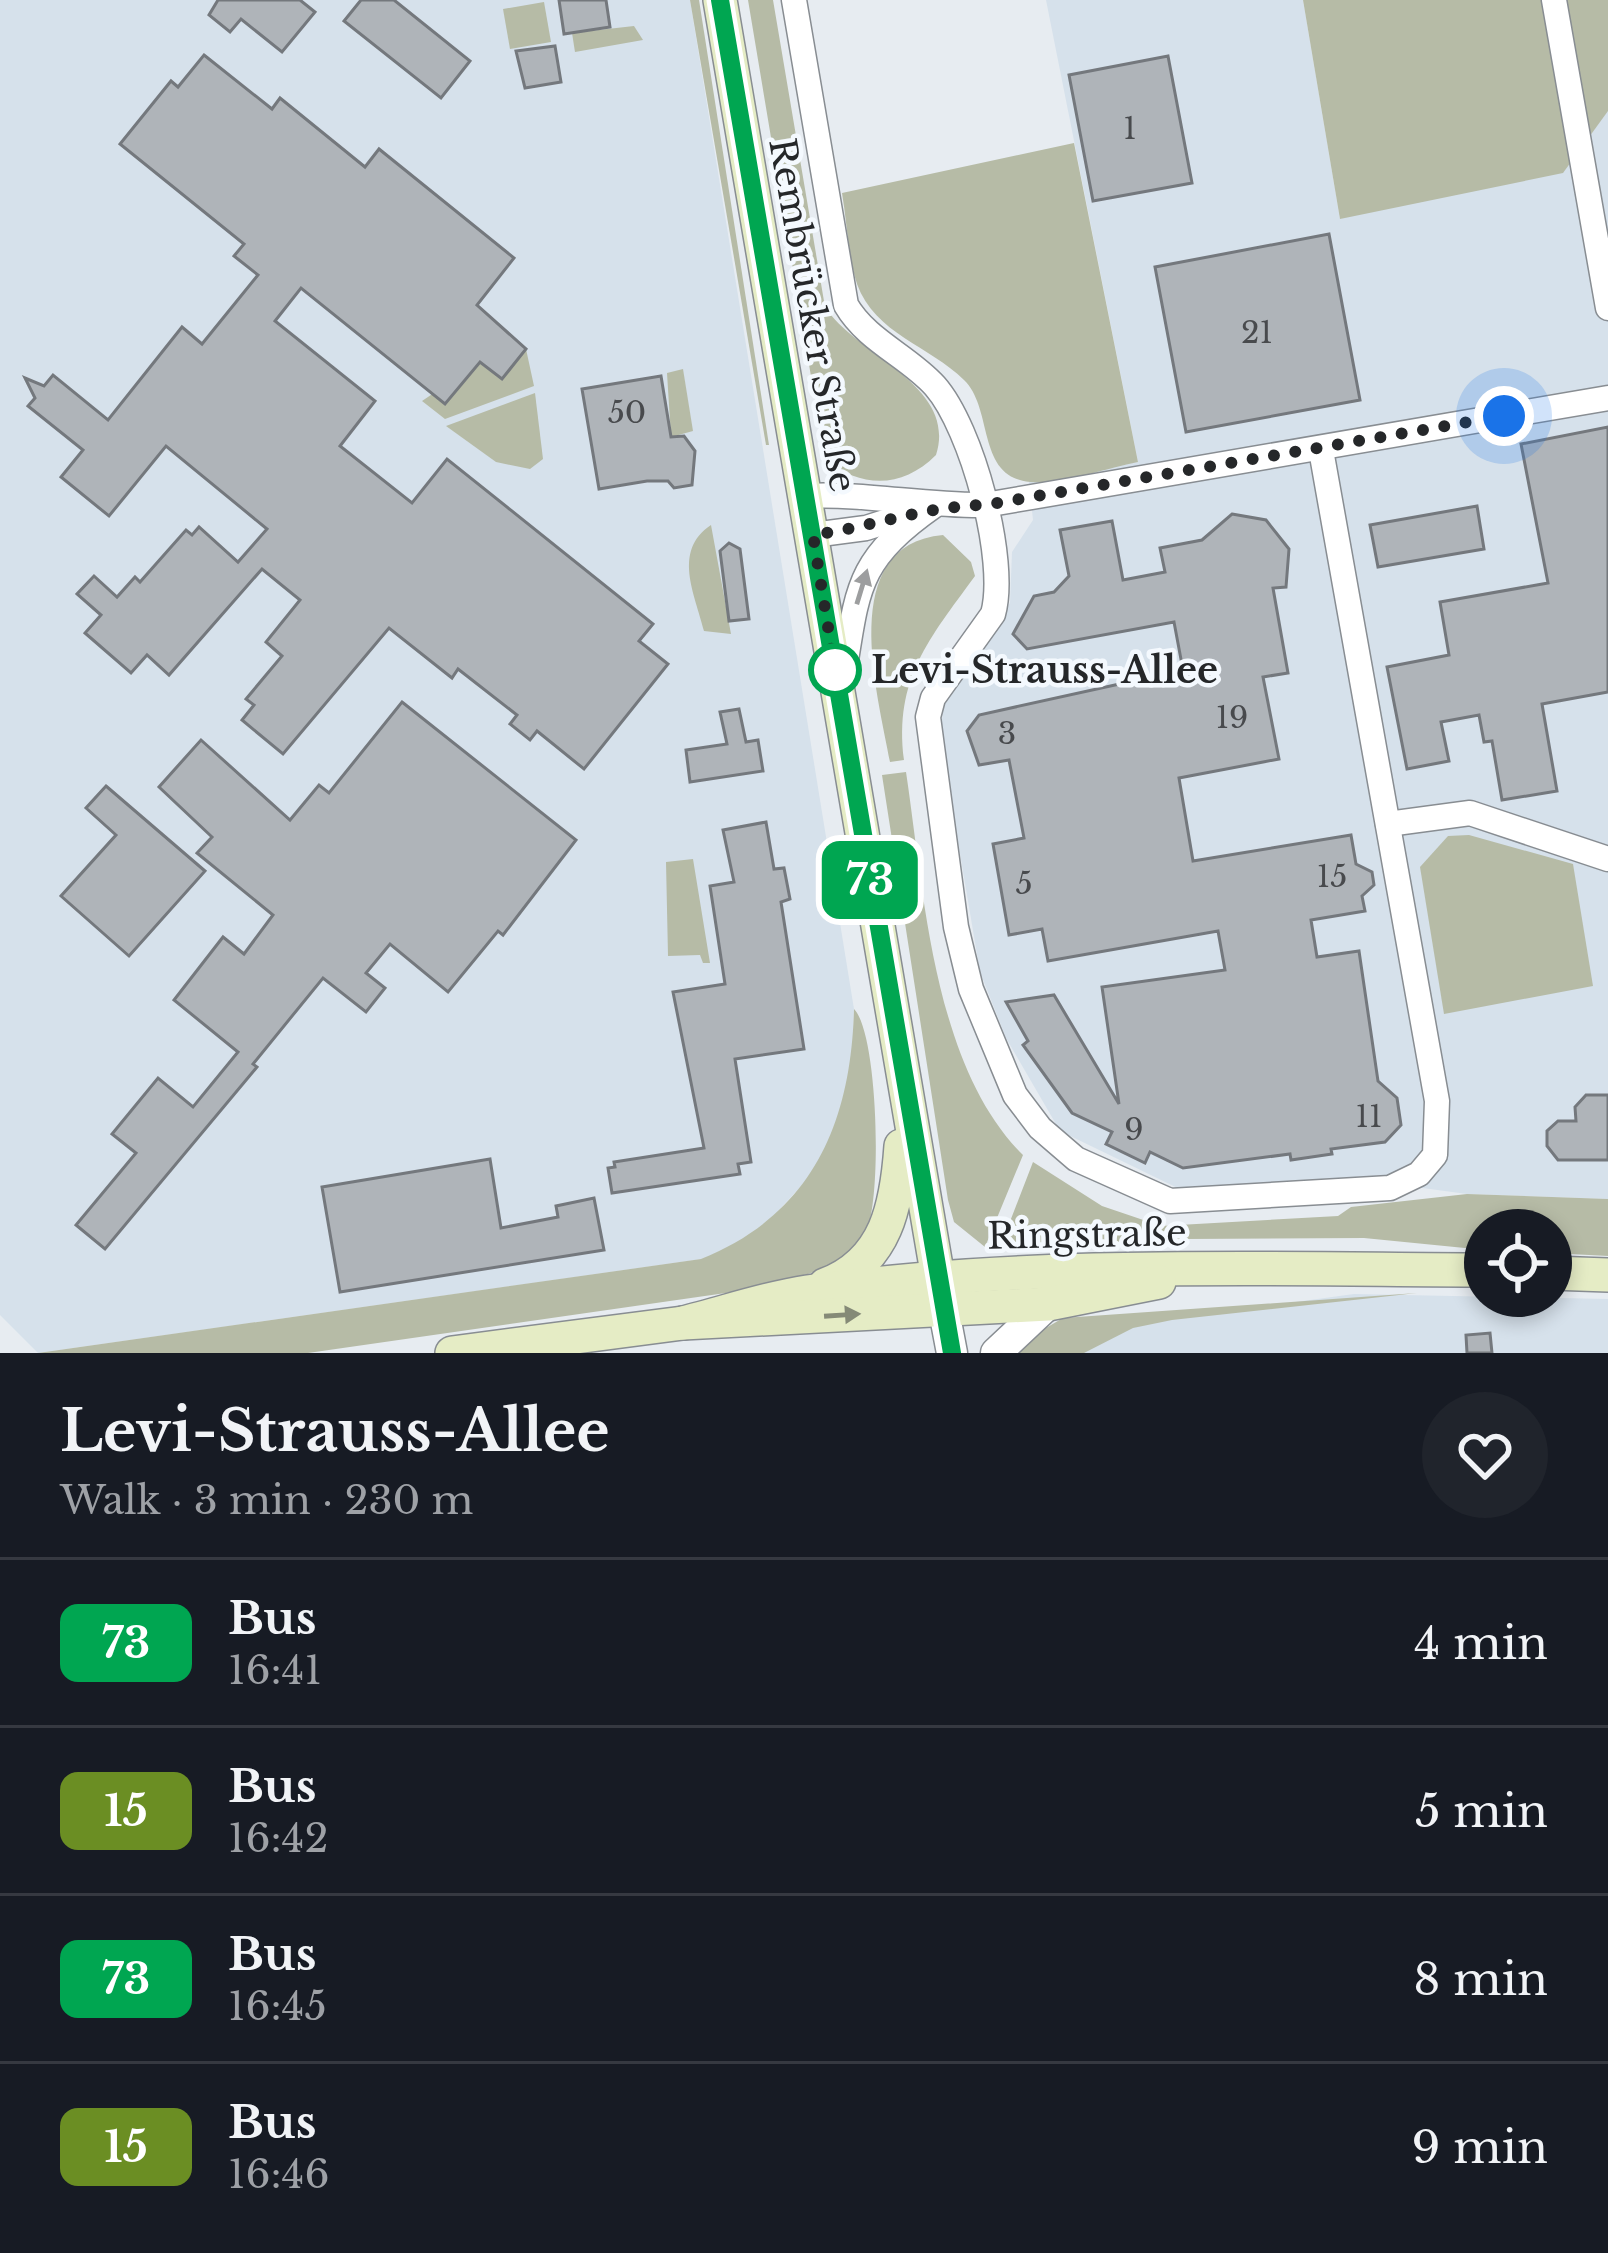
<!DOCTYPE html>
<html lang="en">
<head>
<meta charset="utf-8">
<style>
  body { margin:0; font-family:"Libre Baskerville",serif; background:#20242c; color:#f1f3f6; height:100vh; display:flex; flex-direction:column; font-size:45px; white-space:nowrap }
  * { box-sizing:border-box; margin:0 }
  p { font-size:39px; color:#9ea1a6 }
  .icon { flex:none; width:66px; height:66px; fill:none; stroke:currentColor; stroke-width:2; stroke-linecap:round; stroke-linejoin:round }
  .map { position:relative; height:1353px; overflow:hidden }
  .drawer { display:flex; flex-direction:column; background:#171b24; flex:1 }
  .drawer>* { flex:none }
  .badge { padding:0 24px; border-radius:18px; font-size:42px; line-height:78px }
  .controls { position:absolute; left:1464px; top:1209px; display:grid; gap:24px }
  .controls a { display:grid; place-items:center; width:108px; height:108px; border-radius:50%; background:#171b24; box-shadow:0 6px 18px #0003; font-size:60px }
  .you { position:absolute; width:60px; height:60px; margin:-30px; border:9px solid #fff; border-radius:50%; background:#1a73e8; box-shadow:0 0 0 18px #1a73e833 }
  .map>.badge { position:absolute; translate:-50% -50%; box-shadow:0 0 0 6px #fff }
  .round { display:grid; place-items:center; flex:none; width:126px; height:126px; border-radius:63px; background:#20242c }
  .headline { display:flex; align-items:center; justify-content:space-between; height:204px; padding:0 60px }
  h1 { font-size:57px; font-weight:700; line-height:90px }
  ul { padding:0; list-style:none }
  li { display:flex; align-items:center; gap:36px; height:168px; padding:0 60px; border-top:3px solid #363941 }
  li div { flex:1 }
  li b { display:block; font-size:45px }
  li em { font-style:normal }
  li .badge { min-width:132px; font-weight:700; text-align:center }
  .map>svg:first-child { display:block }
  .built { fill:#d6e1eb }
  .green { fill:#b6bba6 }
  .building { fill:#afb4b9; stroke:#74787d; stroke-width:3 }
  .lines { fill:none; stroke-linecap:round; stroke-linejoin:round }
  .minor-casing { stroke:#888d92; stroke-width:27 }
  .tertiary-casing { stroke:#888d92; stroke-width:33 }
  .secondary-casing { stroke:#888d92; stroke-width:36 }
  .minor { stroke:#fff; stroke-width:24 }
  .tertiary { stroke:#fff; stroke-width:30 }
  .secondary { stroke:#e5ecc5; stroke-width:33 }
  .oneway { fill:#9d9e9f }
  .oneway2 { fill:#858a77 }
  .line-casing { stroke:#fff; stroke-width:27 }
  .line { stroke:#00a651; stroke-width:18 }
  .walk { stroke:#252729; stroke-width:12; stroke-dasharray:0 21.6 }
  .stop-dot { fill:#fff; stroke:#00a651; stroke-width:6 }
  .labels { text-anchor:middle; stroke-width:9; stroke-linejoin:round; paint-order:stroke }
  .number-label { font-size:30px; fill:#484a4d }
  .street-label { font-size:36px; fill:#252729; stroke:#f4f9fe }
  .stop-label { font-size:36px; font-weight:bold; fill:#252729; stroke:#f4f9fe; text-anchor:start }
</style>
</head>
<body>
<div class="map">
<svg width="1608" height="1353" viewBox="0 0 1608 1353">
  <rect width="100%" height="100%" fill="#e7ecf1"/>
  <g class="built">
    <path d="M 0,0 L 690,0 L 854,1009 L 852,1071 L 837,1122 L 814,1172 L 769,1221 L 736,1245 L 702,1259 L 38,1353 L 0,1315 Z"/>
    <path d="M 1046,0 L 1303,0 L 1340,219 L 1608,111 L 1608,1199 L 1467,1194 L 1378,1182 L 1192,1195 L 1060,1131 L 1006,1038 L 980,972 L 940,735 L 944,704 L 1010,603 L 1012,552 L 1033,520 L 1029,482 L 1138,462 Z"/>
    <path d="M 1354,1294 L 1608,1299 L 1608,1353 L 1014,1353 L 1027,1339 Z"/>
  </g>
  <g class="green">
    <path d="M 690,0 L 699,0 L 769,445 L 766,445 Z"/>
    <path d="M 748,0 L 773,0 L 825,307 C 858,357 958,385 936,455 C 902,489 862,488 825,460 Z"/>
    <path d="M 1303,0 L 1608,0 L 1608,111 L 1563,173 L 1340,219 Z"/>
    <path d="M 544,2 L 551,42 L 510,49 L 503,9 Z"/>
    <path d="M 634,26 L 643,40 L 575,52 L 572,33 Z"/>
    <path d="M 1074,143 L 1138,462 C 1106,468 1062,485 1030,482 C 976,477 994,409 964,380 C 930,346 875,334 857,284 C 848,256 847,222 842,193 Z"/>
    <path d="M 526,349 L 534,386 L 445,419 L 422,401 L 480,362 L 502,379 Z"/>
    <path d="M 683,369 L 693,431 L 671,437 L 667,373 Z"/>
    <path d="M 535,393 L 543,459 L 530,469 L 496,462 L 446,426 Z"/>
    <path d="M 711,525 L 731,634 L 704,631 C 695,594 672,551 711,525 Z"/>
    <path d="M 943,535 L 971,562 L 975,576 C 929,639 894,679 904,760 L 890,762 C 878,694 835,545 943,535 Z"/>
    <path d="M 906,772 C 924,892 933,1066 1023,1155 L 985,1247 L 954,1222 L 948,1200 L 882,775 Z"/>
    <path d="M 1469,835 L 1573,864 L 1593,986 L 1444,1014 L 1420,867 L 1448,836 Z"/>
    <path d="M 693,859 L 710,963 L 703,963 L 700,955 L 668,956 L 666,862 Z"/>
    <path d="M 854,1009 C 878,1033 883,1201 865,1235 C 851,1261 823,1271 795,1277 L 795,1283 L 308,1353 L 38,1353 L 701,1259 C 813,1214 851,1122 854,1009 Z"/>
    <path d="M 1033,1162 L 1102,1206 L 1161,1226 L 1338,1216 L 1351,1207 L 1467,1194 L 1608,1199 L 1608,1256 L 1551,1253 L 1551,1230 L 1485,1230 L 1485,1250 L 1364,1238 L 1184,1239 L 999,1250 Z"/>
    <path d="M 1417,1293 L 1172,1320 L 1133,1328 L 1084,1353 L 1014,1353 L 1027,1339 L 1063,1318 Z"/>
  </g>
  <g class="building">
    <path d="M 218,0 L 300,0 L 315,12 L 282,52 L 241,19 L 230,32 L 209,15 Z"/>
    <path d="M 361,0 L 394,0 L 470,61 L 441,98 L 344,21 Z"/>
    <path d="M 559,0 L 606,0 L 610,27 L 564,34 Z"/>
    <path d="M 555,46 L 561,82 L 525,88 L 516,51 Z"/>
    <path d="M 204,55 L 272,109 L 280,98 L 365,167 L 379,149 L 514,258 L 477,305 L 526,349 L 502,379 L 480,362 L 445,404 L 301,288 L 275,321 L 375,401 L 340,446 L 412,503 L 447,459 L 653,624 L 639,641 L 668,664 L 584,769 L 537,731 L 530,740 L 510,724 L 517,715 L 458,669 L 452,678 L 389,628 L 283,754 L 242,720 L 254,705 L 246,699 L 282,656 L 266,642 L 300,600 L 262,569 L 169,675 L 147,655 L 131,673 L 85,633 L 101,615 L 77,594 L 94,576 L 117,597 L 135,577 L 140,582 L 186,530 L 192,535 L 199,527 L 238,562 L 267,529 L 166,446 L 109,516 L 61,477 L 83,450 L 28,406 L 35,398 L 25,378 L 44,386 L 53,375 L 108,420 L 182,327 L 202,344 L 258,275 L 234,256 L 244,244 L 120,144 L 171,81 L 178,87 Z"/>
    <path d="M 1168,56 L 1192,183 L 1093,201 L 1069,75 Z"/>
    <path d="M 1329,234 L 1360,400 L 1186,432 L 1155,267 Z"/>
    <path d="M 661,376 L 671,437 L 684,436 L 695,451 L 692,485 L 674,488 L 668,481 L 647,481 L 599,489 L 582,389 Z"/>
    <path d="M 1608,427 L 1608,692 L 1542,704 L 1557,791 L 1502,800 L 1492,741 L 1484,742 L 1479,715 L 1441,722 L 1449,761 L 1407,769 L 1387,667 L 1449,655 L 1440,602 L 1548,583 L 1521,444 Z"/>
    <path d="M 1477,506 L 1484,549 L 1378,567 L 1370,525 Z"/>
    <path d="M 1232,514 L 1266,520 L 1289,549 L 1286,587 L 1273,588 L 1288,673 L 1263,677 L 1279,759 L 1179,778 L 1193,861 L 1351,835 L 1356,864 L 1372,872 L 1374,885 L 1362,896 L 1365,911 L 1311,920 L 1317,957 L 1359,951 L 1378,1081 L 1397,1098 L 1401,1125 L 1385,1142 L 1331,1149 L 1332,1154 L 1291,1160 L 1290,1154 L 1183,1168 L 1150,1152 L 1145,1163 L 1106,1144 L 1112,1132 L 1072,1113 L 1023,1045 L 1028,1041 L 1006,1002 L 1054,995 L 1119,1104 L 1102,987 L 1225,970 L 1218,931 L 1048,961 L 1042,929 L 1009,935 L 993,844 L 1024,838 L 1009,760 L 979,765 L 967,731 L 979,715 L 1183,670 L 1174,622 L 1027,649 L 1013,634 L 1034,596 L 1054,592 L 1069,576 L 1060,530 L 1112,521 L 1123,580 L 1165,572 L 1160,548 L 1202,540 Z"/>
    <path d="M 729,543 L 740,549 L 749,619 L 729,621 L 720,551 Z"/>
    <path d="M 402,702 L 576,840 L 503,935 L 498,931 L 448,992 L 390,944 L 366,973 L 385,988 L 366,1012 L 323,978 L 253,1064 L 257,1067 L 105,1249 L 76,1225 L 136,1153 L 112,1134 L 158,1078 L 193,1107 L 238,1052 L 174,1000 L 223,937 L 244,954 L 273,915 L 197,853 L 212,837 L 159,787 L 201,740 L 290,820 L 319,785 L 329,793 Z"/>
    <path d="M 739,709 L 746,742 L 758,740 L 763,771 L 690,782 L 686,750 L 727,744 L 720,712 Z"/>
    <path d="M 106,786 L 205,871 L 129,956 L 61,896 L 116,835 L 86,808 Z"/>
    <path d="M 766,822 L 774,869 L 784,868 L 790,899 L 781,902 L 804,1049 L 735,1059 L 751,1162 L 738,1164 L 740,1174 L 612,1193 L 608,1168 L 615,1167 L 614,1162 L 704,1148 L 673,992 L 725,984 L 710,886 L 734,882 L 723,830 Z"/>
    <path d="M 1586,1095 L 1608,1095 L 1608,1160 L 1558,1160 L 1547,1146 L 1547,1131 L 1558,1121 L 1576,1121 L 1575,1107 Z"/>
    <path d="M 490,1159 L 501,1228 L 558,1217 L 556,1206 L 594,1198 L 604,1250 L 340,1292 L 322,1187 Z"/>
    <path d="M 1490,1333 L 1492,1353 L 1467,1353 L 1466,1335 Z"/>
  </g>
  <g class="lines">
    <defs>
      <g id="minor">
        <path d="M 794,0 L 846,305 C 867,341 908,356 935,386 C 972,428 1008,561 993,614 L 933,698 L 928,717 L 956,927 L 971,989 L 1015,1095 L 1040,1128 L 1076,1159 L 1170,1201 L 1390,1188 L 1419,1174 L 1435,1155 L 1437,1101 L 1321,450"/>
        <path d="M 1554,0 L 1608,308"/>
        <path d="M 805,496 C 866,493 924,506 985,505 L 1608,398"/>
        <path d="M 813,535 L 866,528 L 910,514"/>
        <path d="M 843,679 C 858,588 855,561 935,505"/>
        <path d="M 1388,824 L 1470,813 L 1608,859"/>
      </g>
      <g id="tertiary">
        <path d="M 940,1290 L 952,1353"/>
        <path d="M 996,1353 L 1048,1304"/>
      </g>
      <g id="secondary">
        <path d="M 720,0 L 938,1278"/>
        <path d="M 1551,1273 L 1608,1275"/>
        <path d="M 825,1285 C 887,1262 897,1204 901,1146"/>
        <path d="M 683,1323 C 724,1313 766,1298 807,1292 C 1032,1261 1259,1269 1485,1270"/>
        <path d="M 452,1353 L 683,1323 L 1048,1304 L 1159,1282"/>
      </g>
    </defs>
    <use href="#minor" class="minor-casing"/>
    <use href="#tertiary" class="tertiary-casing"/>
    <use href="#secondary" class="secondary-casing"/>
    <use href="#minor" class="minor"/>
    <use href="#tertiary" class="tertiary"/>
    <use href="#secondary" class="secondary"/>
  </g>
  <defs><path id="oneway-solid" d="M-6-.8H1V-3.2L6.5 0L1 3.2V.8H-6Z" transform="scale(3)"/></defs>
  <use class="oneway" href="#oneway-solid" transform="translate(862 587) rotate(-73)"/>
  <use class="oneway2" href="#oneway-solid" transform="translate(842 1315) rotate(-4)"/>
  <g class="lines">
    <defs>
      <path id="line" d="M 720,0 L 952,1353"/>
    </defs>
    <use href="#line" class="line-casing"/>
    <use href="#line" class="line"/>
    <path class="walk" d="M 835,670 L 813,535 C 872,527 925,506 985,505 L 1504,416"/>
  </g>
  <circle class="stop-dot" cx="835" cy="670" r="24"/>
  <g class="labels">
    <g class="number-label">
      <text x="1130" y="139">1</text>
      <text x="1257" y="343">21</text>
      <text x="627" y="423">50</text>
      <text x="1232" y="728">19</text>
      <text x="1007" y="744">3</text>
      <text x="1332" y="887">15</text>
      <text x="1024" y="894">5</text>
      <text x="1369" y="1127">11</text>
      <text x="1134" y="1140">9</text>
    </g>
    <g class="street-label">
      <text transform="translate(813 315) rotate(80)" y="13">Rembrücker Straße</text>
      <text transform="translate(1087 1234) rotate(-1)" y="13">Ringstraße</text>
    </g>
    <g class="stop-label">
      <text x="871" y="683">Levi-Strauss-Allee</text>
    </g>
  </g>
</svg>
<div class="controls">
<a><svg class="icon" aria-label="locate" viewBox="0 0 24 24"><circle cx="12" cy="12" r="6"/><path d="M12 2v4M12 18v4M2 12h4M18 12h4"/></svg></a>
</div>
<div class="you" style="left:1504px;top:416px"></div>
<b class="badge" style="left:870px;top:880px;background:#00a651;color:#fff">73</b>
</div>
<section class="drawer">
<div class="headline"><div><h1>Levi-Strauss-Allee</h1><p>Walk · 3 min · 230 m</p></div><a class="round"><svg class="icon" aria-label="heart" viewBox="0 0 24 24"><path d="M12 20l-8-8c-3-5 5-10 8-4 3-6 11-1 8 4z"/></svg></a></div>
<ul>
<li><span class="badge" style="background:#00a651;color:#fff">73</span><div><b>Bus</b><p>16:41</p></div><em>4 min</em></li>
<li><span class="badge" style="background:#6b8e23;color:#fff">15</span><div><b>Bus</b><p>16:42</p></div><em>5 min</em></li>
<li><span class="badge" style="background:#00a651;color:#fff">73</span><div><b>Bus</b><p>16:45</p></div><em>8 min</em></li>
<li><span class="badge" style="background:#6b8e23;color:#fff">15</span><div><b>Bus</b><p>16:46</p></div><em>9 min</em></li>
</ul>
</section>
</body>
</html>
